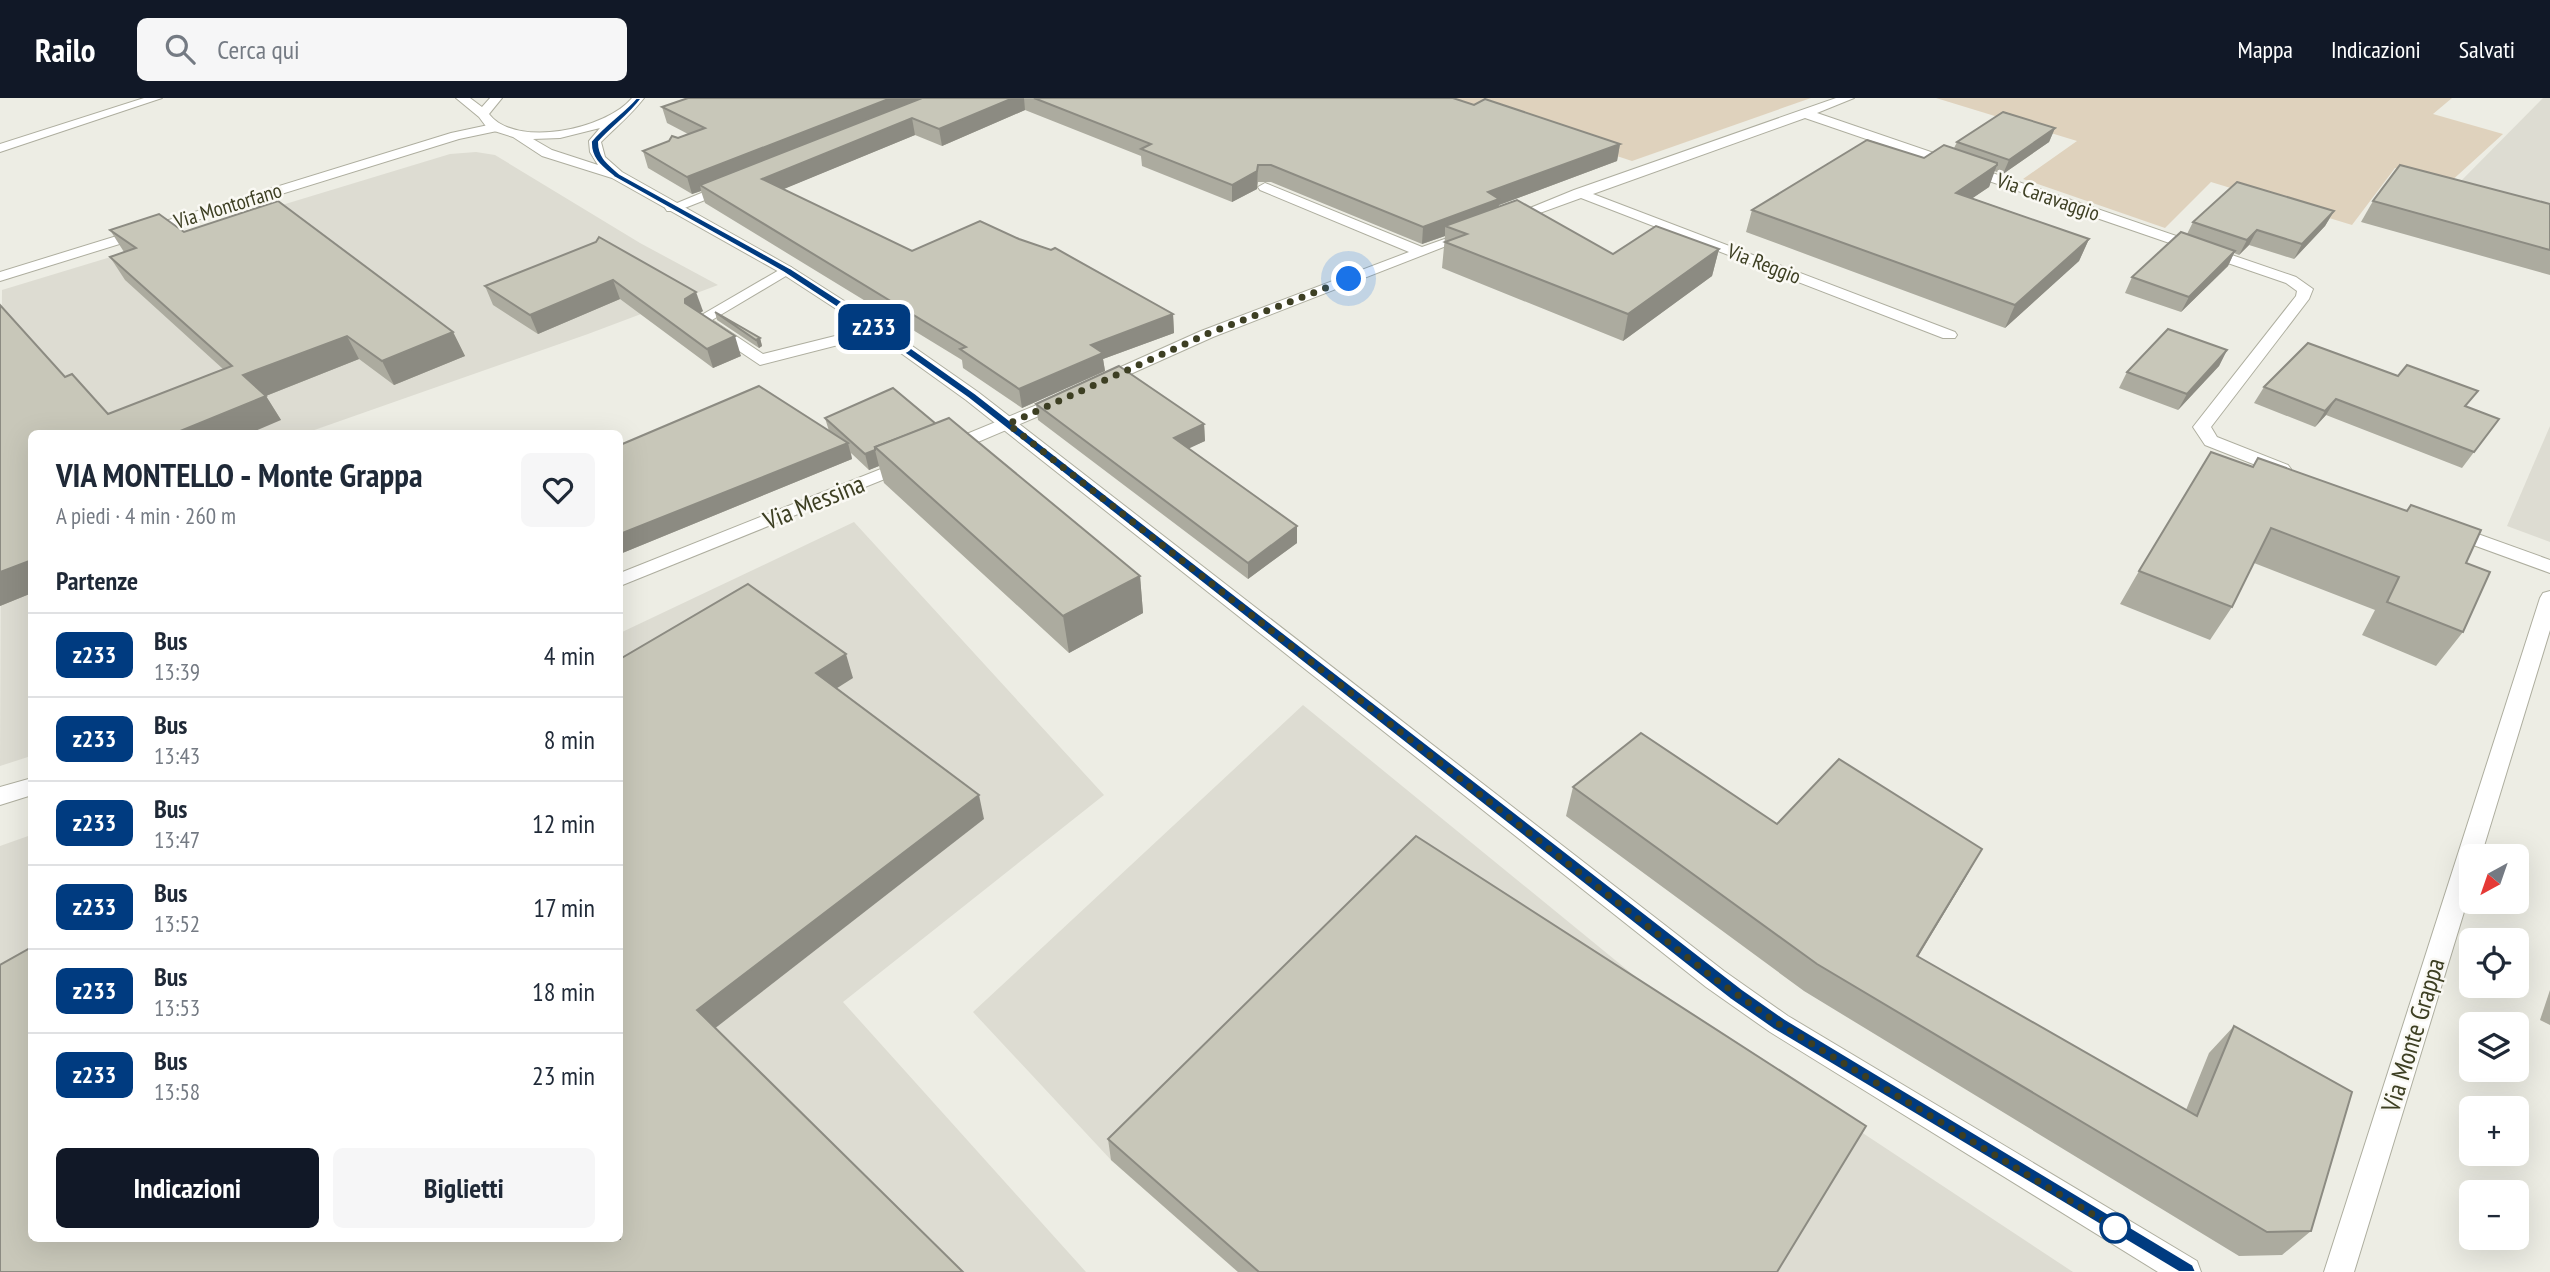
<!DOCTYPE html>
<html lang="it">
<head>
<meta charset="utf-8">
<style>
  body { margin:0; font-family:"PT Sans Narrow",sans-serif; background:#f6f6f7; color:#1f2937; height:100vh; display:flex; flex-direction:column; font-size:26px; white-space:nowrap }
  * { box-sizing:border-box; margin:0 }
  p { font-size:23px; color:#747a83 }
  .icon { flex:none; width:38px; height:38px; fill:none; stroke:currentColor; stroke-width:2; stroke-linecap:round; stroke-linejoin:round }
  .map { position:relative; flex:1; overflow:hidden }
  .panel { position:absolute; left:28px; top:332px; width:595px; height:812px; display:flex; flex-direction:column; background:#fff; border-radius:10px; box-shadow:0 7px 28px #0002 }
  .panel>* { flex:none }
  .badge { padding:0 14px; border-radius:10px; font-size:24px; line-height:46px }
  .needle { width:46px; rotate:220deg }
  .controls { position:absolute; left:2459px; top:746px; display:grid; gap:14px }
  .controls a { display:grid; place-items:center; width:70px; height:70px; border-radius:10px; background:#fff; box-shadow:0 7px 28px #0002; font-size:35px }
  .you { position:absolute; width:35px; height:35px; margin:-18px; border:5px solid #fff; border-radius:50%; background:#1a73e8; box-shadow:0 0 0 10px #1a73e833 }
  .map>.badge { position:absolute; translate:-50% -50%; box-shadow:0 0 0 4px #fff }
  h2 { padding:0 28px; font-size:26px; line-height:63px }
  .round { display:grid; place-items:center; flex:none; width:74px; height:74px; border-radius:10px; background:#f6f6f7 }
  .overview { display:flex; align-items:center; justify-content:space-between; height:119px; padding:0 28px }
  h1 { font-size:33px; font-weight:700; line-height:52px }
  .cta { display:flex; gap:14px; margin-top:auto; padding:14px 28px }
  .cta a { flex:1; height:80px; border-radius:10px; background:#111827; color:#fff; font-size:28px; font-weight:700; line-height:80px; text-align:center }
  .cta a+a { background:#f6f6f7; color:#1f2937 }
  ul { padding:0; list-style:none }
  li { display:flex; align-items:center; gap:21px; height:84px; padding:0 28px; border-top:2px solid #e0e1e3 }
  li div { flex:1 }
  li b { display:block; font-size:26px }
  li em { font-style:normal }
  li .badge { min-width:77px; font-weight:700; text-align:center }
  header { display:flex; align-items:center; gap:42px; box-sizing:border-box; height:98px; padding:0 35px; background:#111827; color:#fff }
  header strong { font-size:33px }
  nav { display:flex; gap:38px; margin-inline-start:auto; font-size:24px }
  .search { width:490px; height:63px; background:#f6f6f7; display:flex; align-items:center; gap:18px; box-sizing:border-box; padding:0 24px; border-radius:10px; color:#747a83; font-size:26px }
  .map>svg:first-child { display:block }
  .built { fill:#dddcd2 }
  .green { fill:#dfd2bd }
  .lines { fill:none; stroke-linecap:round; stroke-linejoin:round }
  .service-casing { stroke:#aeae9f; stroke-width:2 }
  .minor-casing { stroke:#aeae9f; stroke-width:2 }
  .tertiary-casing { stroke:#aeae9f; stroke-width:2 }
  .service { fill:#fff; fill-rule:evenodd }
  .minor { fill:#fff; fill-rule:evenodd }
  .tertiary { fill:#fff; fill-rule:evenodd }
  .wall { fill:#acab9f }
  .shaded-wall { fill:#8c8b82 }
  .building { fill:#c8c7b9; stroke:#8c8b82; stroke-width:2 }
  .line { fill:#003b80; stroke:#fff; stroke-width:2 }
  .walk { stroke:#3d3f23; stroke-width:7; stroke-dasharray:0 12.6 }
  .stop-dot { fill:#fff; stroke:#003b80; stroke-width:3.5 }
  .labels { text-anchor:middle; stroke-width:5; stroke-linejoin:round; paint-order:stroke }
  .far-street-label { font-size:21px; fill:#3d3f23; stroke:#faf9f4 }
  .street-label { font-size:26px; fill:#3d3f23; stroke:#faf9f4 }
</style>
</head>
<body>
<header>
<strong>Railo</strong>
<div class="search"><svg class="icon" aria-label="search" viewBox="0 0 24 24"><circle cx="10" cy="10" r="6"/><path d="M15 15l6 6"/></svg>Cerca qui</div>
<nav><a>Mappa</a><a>Indicazioni</a><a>Salvati</a></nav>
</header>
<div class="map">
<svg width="2550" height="1174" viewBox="0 0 2550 1174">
  <rect width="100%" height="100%" fill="#edede4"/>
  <g class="built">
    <path d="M 2543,0 L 2550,0 L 2550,114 L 2457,87 Z"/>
    <path d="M 476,54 L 495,57 L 640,145 L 718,187 L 588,236 L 303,336 L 32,336 L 31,658 L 0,668 L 2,192 L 450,56 Z"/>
    <path d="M 2550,328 L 2550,444 L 2507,428 Z"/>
    <path d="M 854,424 L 1104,697 L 843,904 L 1086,1174 L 0,1174 L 0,748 L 31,737 L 32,1141 L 620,1141 L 620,535 Z"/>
    <path d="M 1303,607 L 1675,911 L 2073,1174 L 1238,1174 L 1111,1062 L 973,914 Z"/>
  </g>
  <g class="green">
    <path d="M 1440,0 L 1811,0 L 1632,63 Z"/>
    <path d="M 1936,0 L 2452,0 L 2433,16 L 2503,36 L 2448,86 L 2395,70 L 2352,127 L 2211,84 L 2165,130 L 2023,81 L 2077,43 Z"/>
  </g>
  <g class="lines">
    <defs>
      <path id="service" d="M 786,168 L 791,169 L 793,172 L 791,175 L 712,222 L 763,256 L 879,227 L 887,232 L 885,235 L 760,267 L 693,222 Z"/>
      <g id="minor">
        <path d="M 144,0 L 162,0 L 0,54 L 0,46 Z"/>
        <path d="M 1836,0 L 1854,0 L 1817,15 L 2296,179 L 2313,191 L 2309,201 L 2211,329 L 2217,339 L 2288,367 L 2291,371 L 2288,375 L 2276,375 L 2205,347 L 2193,329 L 2296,198 L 2297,193 L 2286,185 L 1805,20 L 1593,96 L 1955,234 L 1957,237 L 1955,240 L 1943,240 L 1581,100 L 1515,124 L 1510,125 L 1503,121 L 1574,92 Z"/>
        <path d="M 493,26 L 499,30 L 497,33 L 459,41 L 0,183 L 0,174 L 451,35 Z"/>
        <path d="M 728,84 L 735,88 L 733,91 L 677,113 L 667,113 L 665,110 Z"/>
        <path d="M 1265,85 L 1422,149 L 1470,132 L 1477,136 L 1213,239 L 1106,287 L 1094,287 L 1092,284 L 1094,281 L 1201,233 L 1409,154 L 1260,92 L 1258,89 Z"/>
        <path d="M 1061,297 L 1069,302 L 1067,306 L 952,355 L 940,355 L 937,351 L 940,347 Z"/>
        <path d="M 906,361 L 915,366 L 912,370 L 620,488 L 620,475 Z"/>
        <path d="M 2450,426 L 2550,462 L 2550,475 L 2443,436 L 2441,432 Z"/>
        <path d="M 2550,493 L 2550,532 L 2481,758 L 2471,758 L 2471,791 L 2354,1174 L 2324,1174 L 2540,500 L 2543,495 Z"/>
        <path d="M 32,680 L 32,697 L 0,707 L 0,689 Z"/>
      </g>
      <path id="tertiary" d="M 456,0 L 470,0 L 482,9 L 490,0 L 502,0 L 489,16 C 516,51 607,31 632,0 L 644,0 C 632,16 616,29 601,44 L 605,59 L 622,74 L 791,169 L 885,229 L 978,294 L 1724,873 L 1788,918 L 2197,1163 L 2201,1174 L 2158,1174 L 1770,934 L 1706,889 L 966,302 L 873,235 L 781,175 L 612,80 L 542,58 L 513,39 L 488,31 L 479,19 ZM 600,30 L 589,43 L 590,54 L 598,67 L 552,52 L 533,41 L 560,40 Z"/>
    </defs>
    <use href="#service" class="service-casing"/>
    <use href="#minor" class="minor-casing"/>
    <use href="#tertiary" class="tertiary-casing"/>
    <use href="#service" class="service"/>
    <use href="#minor" class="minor"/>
    <use href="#tertiary" class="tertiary"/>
  </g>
  <g class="wall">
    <path d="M 688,0 L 1453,0 L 1474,7 L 1620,46 L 1617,63 L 1499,107 L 1498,108 L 1613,156 L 1719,151 L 1712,178 L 1623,243 L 1442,170 L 1445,138 L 1422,146 L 1271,84 L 1258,84 L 1257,91 L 1232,104 L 1142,68 L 1141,58 L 1025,12 L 942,48 L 915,37 L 783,91 L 912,153 L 1173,216 L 1174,235 L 1103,261 L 1105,273 L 1022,310 L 963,270 L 962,262 L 705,105 L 701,93 L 692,96 L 648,70 L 643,53 L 688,36 L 667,25 L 662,9 Z"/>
    <path d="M 2055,30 L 2049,44 L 2003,76 L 1994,73 L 1989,89 L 1972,100 L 2089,141 L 2079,163 L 2005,230 L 1746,134 L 1752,112 L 1954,50 L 1957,44 Z"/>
    <path d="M 2373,103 L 2550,106 L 2550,177 L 2361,124 Z"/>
    <path d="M 2334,113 L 2325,128 L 2294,161 L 2249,147 L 2239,157 L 2234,155 L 2228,168 L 2181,214 L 2125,195 L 2132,179 L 2187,136 L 2193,124 Z"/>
    <path d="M 110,132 L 184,134 L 453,234 L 465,258 L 394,287 L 359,261 L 266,298 L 281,322 L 32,336 L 32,495 L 0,508 L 0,207 L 65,279 L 108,316 L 223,271 L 125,182 L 110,159 L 124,154 Z"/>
    <path d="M 596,144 L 703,213 L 700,215 L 741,258 L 713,270 L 620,201 L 538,236 L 493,207 L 485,188 Z"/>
    <path d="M 715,214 L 760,240 L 762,248 L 759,250 L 717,222 Z"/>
    <path d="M 2227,252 L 2219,268 L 2178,312 L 2119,290 L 2127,274 Z"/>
    <path d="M 2264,289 L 2466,309 L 2499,321 L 2462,370 L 2326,317 L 2315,329 L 2254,305 Z"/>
    <path d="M 1036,306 L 1204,326 L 1205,343 L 1188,350 L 1297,428 L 1297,445 L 1248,481 L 1038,322 Z"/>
    <path d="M 825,320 L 936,326 L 1140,478 L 1143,515 L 1069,555 L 884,385 L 879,368 L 869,372 L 851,355 L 852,361 L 620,456 L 620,347 L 829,333 Z"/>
    <path d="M 2253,369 L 2406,413 L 2411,407 L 2466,465 L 2463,534 L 2436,568 L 2362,537 L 2375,512 L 2254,465 L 2232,509 L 2210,542 L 2120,506 L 2139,473 Z"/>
    <path d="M 1573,689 L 1777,726 L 1966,779 L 1918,859 L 2186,1012 L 2209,955 L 2234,928 L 2311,1133 L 2282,1157 L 2239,1158 L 1804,893 L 1566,718 Z"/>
    <path d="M 2550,892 L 2550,927 L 2540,922 Z"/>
    <path d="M 1108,1041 L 1777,1174 L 1238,1174 L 1111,1062 Z"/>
  </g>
  <g class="shaded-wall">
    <path d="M 891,0 L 935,0 L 700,87 L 701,93 L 692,96 L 687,79 Z"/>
    <path d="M 1013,0 L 1024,0 L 1025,12 L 942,48 L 939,31 Z"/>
    <path d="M 912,20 L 915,37 L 767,98 L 762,81 Z"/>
    <path d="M 2055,30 L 2049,44 L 2003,76 L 2009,62 Z"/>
    <path d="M 1620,46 L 1617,63 L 1499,107 L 1497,118 L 1445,128 L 1445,138 L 1422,146 L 1423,129 L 1488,94 Z"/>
    <path d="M 1258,67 L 1257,91 L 1232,104 L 1232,87 Z"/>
    <path d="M 1997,67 L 1989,89 L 1948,117 L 1956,95 Z"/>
    <path d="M 2334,113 L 2325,128 L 2294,161 L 2302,146 Z"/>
    <path d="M 2257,132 L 2249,147 L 2239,157 L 2247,142 Z"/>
    <path d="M 2089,141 L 2079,163 L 2005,230 L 2015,207 Z"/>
    <path d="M 1719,151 L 1712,178 L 1623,243 L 1628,216 Z"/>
    <path d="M 2235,153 L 2228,168 L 2181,214 L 2189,199 Z"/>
    <path d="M 613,182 L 620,201 L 538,236 L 530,217 Z"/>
    <path d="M 696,194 L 703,213 L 692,220 L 685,205 L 685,201 Z"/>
    <path d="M 1173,216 L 1174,235 L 1103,261 L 1105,273 L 1022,310 L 1019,291 L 1091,247 Z"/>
    <path d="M 453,234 L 465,258 L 394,287 L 382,263 Z"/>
    <path d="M 347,238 L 359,261 L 258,301 L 243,277 Z"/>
    <path d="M 735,238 L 741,258 L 713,270 L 707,251 Z"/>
    <path d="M 760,240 L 762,248 L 759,250 L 756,242 Z"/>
    <path d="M 2227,252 L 2219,268 L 2178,312 L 2187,296 Z"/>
    <path d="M 266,298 L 281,322 L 248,336 L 173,336 Z"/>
    <path d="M 2336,301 L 2326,317 L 2315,329 L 2325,313 Z"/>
    <path d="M 1204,326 L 1205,343 L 1175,357 L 1174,340 Z"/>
    <path d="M 848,345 L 852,361 L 620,456 L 620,436 Z"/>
    <path d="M 875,352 L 879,368 L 869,372 L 865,356 Z"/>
    <path d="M 1297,428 L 1297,445 L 1248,481 L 1248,465 Z"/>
    <path d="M 32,462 L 32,495 L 0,508 L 0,474 Z"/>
    <path d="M 1140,478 L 1143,515 L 1069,555 L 1063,518 Z"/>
    <path d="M 846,556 L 853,580 L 823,599 L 816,575 Z"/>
    <path d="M 979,697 L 984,721 L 709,935 L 697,912 Z"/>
    <path d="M 1982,751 L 1966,779 L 1901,886 L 1917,858 Z"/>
  </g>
  <g class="building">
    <path d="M 688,0 L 891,0 L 687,79 L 643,53 L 669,43 L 672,38 L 678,40 L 705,30 L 662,9 Z"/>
    <path d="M 922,0 L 1013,0 L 939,31 L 912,20 L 762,81 L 912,153 L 980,123 L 1019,141 L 1051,152 L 1055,150 L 1173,216 L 1091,247 L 1103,255 L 1019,291 L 960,251 L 966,249 L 700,87 Z"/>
    <path d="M 1034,0 L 1453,0 L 1474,7 L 1485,1 L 1620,46 L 1488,94 L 1499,101 L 1423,129 L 1271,67 L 1258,67 L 1257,73 L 1232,87 L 1141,51 L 1151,46 Z"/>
    <path d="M 2003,14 L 2055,30 L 2009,62 L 1957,44 Z"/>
    <path d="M 1867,42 L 1924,60 L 1944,47 L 1997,65 L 1997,67 L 1956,95 L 2089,141 L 2015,207 L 1752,112 Z"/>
    <path d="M 2400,67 L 2550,106 L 2550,152 L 2373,103 Z"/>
    <path d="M 2237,84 L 2334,113 L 2302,146 L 2257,132 L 2247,142 L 2193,124 Z"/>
    <path d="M 1517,102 L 1613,156 L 1656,128 L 1719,151 L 1628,216 L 1445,144 L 1467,136 L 1445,128 Z"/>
    <path d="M 278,103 L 453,234 L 382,263 L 347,238 L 243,277 L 266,298 L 173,336 L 32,336 L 32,462 L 0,474 L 0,207 L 65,279 L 72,276 L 108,316 L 232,268 L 110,159 L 136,150 L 110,132 L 159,116 L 184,134 Z"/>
    <path d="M 2181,134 L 2235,153 L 2189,199 L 2132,179 Z"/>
    <path d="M 599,139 L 696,194 L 685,201 L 685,205 L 735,238 L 707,251 L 613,182 L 530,217 L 485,188 L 596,144 Z"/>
    <path d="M 715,214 L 760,240 L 756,242 Z"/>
    <path d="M 2168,231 L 2227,252 L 2187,296 L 2127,274 Z"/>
    <path d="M 2308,245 L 2398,278 L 2407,267 L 2478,293 L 2465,308 L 2499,321 L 2474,354 L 2336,301 L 2325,313 L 2264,289 Z"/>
    <path d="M 1119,268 L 1204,326 L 1174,340 L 1297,428 L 1248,465 L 1036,306 Z"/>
    <path d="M 759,288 L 848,345 L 620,436 L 620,347 Z"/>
    <path d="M 893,290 L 936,326 L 875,349 L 875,352 L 865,356 L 825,320 Z"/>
    <path d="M 949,320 L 1140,478 L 1063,518 L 875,349 Z"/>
    <path d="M 2211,354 L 2253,369 L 2258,360 L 2407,413 L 2411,407 L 2481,432 L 2466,465 L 2490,474 L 2463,534 L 2387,504 L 2399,479 L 2271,430 L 2232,509 L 2139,473 Z"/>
    <path d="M 748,486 L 846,556 L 816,575 L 979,697 L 697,912 L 963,1174 L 0,1174 L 0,867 L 32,849 L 32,1141 L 620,1141 L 620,561 Z"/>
    <path d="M 1641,635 L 1777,726 L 1839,661 L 1982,751 L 1917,858 L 2197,1018 L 2234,928 L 2352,994 L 2311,1133 L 2267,1134 L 1817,866 L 1573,689 Z"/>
    <path d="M 1416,738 L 1866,1028 L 1777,1174 L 1259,1174 L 1108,1041 Z"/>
  </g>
  <path class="line" d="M 636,0 L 642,0 C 630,17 613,28 599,44 C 599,60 609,66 620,76 L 790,170 L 883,230 L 976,296 L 1742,891 L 1785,921 L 2193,1167 L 2196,1174 L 2179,1174 L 1773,931 L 1730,901 L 968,300 L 876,235 L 783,174 L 614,79 C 602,69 590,61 591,43 C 605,26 623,15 636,0 Z"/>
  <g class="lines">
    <path class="walk" d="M 1349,181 L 1207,236 L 1008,326 L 1715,881 L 1779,926 L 2115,1130"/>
  </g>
  <circle class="stop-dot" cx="2115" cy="1130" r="14"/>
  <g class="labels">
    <g class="far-street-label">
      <text transform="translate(2048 99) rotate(19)" y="7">Via Caravaggio</text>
      <text transform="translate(228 108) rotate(-17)" y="7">Via Montorfano</text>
      <text transform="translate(1764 166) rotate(21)" y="7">Via Reggio</text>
    </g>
    <g class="street-label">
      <text transform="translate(814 404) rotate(-22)" y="9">Via Messina</text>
      <text transform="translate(2413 937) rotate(-73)" y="9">Via Monte Grappa</text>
    </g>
  </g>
</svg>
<div class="controls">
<a><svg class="needle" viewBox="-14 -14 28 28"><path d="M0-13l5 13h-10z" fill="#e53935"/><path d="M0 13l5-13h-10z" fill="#747a83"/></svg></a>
<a><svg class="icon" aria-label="locate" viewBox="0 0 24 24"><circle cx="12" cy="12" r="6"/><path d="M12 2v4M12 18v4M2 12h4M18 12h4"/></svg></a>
<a><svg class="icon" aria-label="layers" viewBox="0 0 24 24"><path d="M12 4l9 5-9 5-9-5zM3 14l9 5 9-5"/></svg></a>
<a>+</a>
<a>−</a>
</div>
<div class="you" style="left:1349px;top:181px"></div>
<b class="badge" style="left:874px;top:229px;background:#003b80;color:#fff">z233</b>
<section class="panel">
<div class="overview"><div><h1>VIA MONTELLO ‐ Monte Grappa</h1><p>A piedi · 4 min · 260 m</p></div><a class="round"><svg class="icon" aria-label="heart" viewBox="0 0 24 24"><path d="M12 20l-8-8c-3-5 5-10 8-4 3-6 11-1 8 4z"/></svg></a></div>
<h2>Partenze</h2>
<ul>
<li><span class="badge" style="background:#003b80;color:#fff">z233</span><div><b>Bus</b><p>13:39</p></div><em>4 min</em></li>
<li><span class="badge" style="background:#003b80;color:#fff">z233</span><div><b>Bus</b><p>13:43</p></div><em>8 min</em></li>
<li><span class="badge" style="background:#003b80;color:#fff">z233</span><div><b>Bus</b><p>13:47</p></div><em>12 min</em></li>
<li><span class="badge" style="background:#003b80;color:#fff">z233</span><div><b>Bus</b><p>13:52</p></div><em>17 min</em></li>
<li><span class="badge" style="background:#003b80;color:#fff">z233</span><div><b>Bus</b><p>13:53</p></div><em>18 min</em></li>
<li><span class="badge" style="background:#003b80;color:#fff">z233</span><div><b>Bus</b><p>13:58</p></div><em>23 min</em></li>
</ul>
<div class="cta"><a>Indicazioni</a><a>Biglietti</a></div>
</section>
</div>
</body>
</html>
